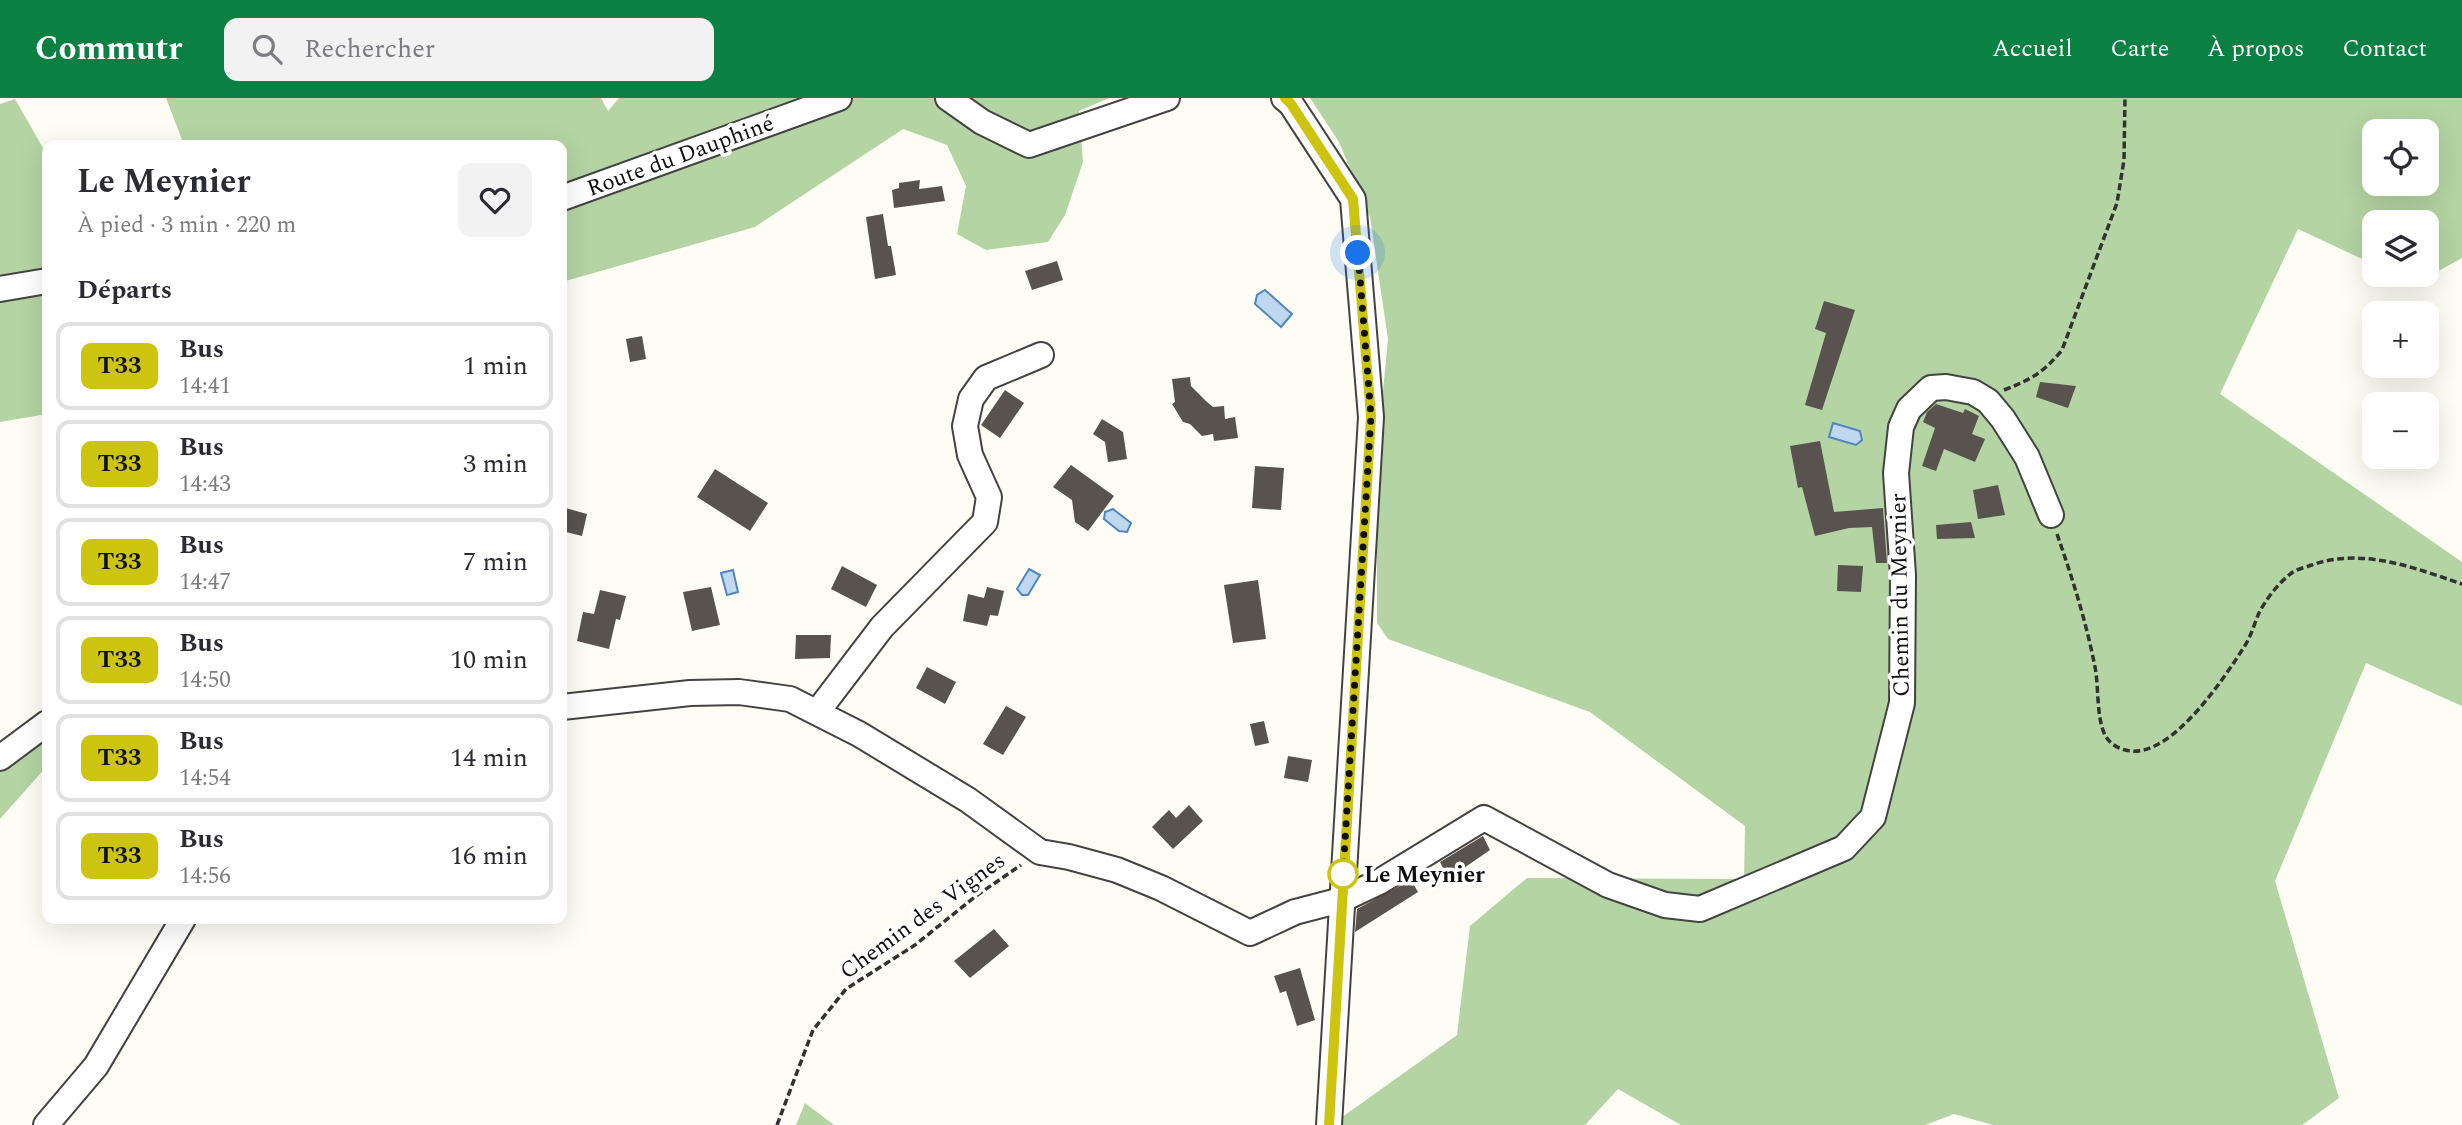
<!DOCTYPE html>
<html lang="fr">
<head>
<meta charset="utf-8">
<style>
  body { margin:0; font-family:Spectral,serif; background:#f2f2f3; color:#2b2b33; height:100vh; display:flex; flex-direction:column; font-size:26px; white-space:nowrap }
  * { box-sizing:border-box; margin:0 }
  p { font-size:23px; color:#7c7c81 }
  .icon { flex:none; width:38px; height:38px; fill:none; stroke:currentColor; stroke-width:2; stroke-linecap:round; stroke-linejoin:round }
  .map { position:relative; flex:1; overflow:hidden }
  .panel { position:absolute; left:42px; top:42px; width:525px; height:784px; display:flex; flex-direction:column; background:#fff; border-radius:14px; box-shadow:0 7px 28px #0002 }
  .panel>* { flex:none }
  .badge { padding:0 14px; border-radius:10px; font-size:24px; line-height:46px }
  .fabs { position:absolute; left:2362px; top:21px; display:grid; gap:14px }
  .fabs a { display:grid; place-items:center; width:77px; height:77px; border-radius:14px; background:#fff; box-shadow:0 7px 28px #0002; font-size:35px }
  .you { position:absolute; width:35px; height:35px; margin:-18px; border:5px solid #fff; border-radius:50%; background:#1a73e8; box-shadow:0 0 0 10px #1a73e833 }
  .map>.badge { position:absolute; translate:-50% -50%; box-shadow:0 0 0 4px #fff }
  h2 { padding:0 35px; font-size:26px; line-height:63px }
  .round { display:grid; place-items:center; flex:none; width:74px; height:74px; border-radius:14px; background:#f2f2f3 }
  .head { display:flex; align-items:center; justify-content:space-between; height:119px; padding:0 35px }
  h1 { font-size:33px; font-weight:700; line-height:52px }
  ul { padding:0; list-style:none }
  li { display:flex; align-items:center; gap:21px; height:88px; margin:0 14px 10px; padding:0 21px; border:4px solid #e1e1e2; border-radius:14px }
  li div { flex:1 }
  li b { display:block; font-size:26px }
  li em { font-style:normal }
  li .badge { min-width:77px; font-weight:700; text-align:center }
  header { display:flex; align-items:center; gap:42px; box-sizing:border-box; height:98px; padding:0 35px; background:#0b8043; color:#fff }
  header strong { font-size:33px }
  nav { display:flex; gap:38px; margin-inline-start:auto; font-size:24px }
  .search { width:490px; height:63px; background:#f2f2f3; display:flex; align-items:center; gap:18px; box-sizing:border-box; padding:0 24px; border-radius:14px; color:#7c7c81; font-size:26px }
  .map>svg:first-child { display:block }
  .forest { fill:#b4d4a3; fill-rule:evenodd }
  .water { fill:#bfd8f0; stroke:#4f86be; stroke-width:2 }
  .building { fill:#58534e }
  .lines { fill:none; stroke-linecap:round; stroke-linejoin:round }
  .minor-casing { stroke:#434343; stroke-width:28 }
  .path { stroke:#323232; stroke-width:3.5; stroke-dasharray:7 3.5; stroke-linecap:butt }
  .minor { stroke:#fff; stroke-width:24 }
  .line-casing { stroke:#fff; stroke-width:16 }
  .line { stroke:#ccc40f; stroke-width:10 }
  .walk { stroke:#101010; stroke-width:7; stroke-dasharray:0 12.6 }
  .stop-dot { fill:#fff; stroke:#ccc40f; stroke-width:3.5 }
  .labels { text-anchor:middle; stroke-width:7; stroke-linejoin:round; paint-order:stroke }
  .street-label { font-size:23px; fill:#101010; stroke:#fff }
  .stop-label { font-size:23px; font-weight:bold; fill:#101010; stroke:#fff; text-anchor:start }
</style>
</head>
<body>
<header>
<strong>Commutr</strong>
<div class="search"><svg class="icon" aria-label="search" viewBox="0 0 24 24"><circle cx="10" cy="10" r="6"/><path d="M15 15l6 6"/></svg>Rechercher</div>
<nav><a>Accueil</a><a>Carte</a><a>À propos</a><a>Contact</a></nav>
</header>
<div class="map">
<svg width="2462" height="1027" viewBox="0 0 2462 1027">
  <rect width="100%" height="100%" fill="#fefdf5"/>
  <g class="forest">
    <path d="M 166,0 L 601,0 L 608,13 L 619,0 L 1109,0 L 1079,13 L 1083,64 L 1065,117 L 1048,144 L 986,152 L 957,136 L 966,88 L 947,47 L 903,31 L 755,129 L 562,184 L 562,47 L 184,47 Z"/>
    <path d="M 1310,0 L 2462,0 L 2462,160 L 2415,186 L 2396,177 L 2427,177 L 2427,124 L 2375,124 L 2375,167 L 2298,131 L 2220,296 L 2462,464 L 2462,608 L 2366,565 L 2275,783 L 2339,1000 L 2302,1027 L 1993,1027 L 1954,1016 L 1925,1027 L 1681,1027 L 1618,991 L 1585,1027 L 1331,1027 L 1457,937 L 1470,828 L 1527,780 L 1744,781 L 1745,728 L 1590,614 L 1388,541 L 1377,525 L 1377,356 L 1388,241 L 1370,119 L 1339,44 ZM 2375,33 L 2427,33 L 2427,86 L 2375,86 Z"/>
    <path d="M 15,1 L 47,57 L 47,316 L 0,324 L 0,6 Z"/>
    <path d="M 47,631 L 47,668 L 0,721 L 0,654 Z"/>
    <path d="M 805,1005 L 834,1027 L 796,1027 Z"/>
  </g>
  <g class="water">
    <path d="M 1265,192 L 1292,216 L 1281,229 L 1255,206 L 1257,197 Z"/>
    <path d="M 1833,325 L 1860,333 L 1862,342 L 1856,347 L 1829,339 Z"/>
    <path d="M 1113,411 L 1131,425 L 1127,434 L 1119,433 L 1104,421 L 1105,414 Z"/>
    <path d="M 1029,471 L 1040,477 L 1028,497 L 1022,497 L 1017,491 Z"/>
    <path d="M 733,472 L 738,494 L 727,497 L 721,475 Z"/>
  </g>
  <g class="building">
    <path d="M 920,82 L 919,91 L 942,88 L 945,103 L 894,110 L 892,92 L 899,90 L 899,85 Z"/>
    <path d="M 883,116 L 888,148 L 891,148 L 896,177 L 875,181 L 866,119 Z"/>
    <path d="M 1057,163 L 1063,182 L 1032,192 L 1025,173 Z"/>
    <path d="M 1824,203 L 1855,212 L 1822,312 L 1805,307 L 1826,235 L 1815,231 Z"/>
    <path d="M 642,238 L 646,261 L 630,264 L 626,241 Z"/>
    <path d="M 1190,279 L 1191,288 L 1206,303 L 1213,309 L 1224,308 L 1225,321 L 1235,319 L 1238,340 L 1214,343 L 1213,336 L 1202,338 L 1190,326 L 1183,324 L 1172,306 L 1175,304 L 1172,281 Z"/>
    <path d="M 2040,284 L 2076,288 L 2068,310 L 2036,299 Z"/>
    <path d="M 1005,292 L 1024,305 L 1000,340 L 981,327 Z"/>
    <path d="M 1936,306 L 1963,315 L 1965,311 L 1979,318 L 1972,336 L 1985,341 L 1975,364 L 1944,351 L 1936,373 L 1922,368 L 1935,330 L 1923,324 L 1927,314 Z"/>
    <path d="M 1102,321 L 1123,334 L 1127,361 L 1108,364 L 1105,344 L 1093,336 Z"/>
    <path d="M 1820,343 L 1834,414 L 1883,410 L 1887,465 L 1876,465 L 1872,429 L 1849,430 L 1815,438 L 1802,389 L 1798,390 L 1790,348 Z"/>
    <path d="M 1071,367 L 1114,398 L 1088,433 L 1075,424 L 1072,402 L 1053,389 Z"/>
    <path d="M 1255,368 L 1284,370 L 1281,412 L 1252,410 Z"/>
    <path d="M 715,371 L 768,405 L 750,433 L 697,399 Z"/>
    <path d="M 1998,387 L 2005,417 L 1978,421 L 1973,392 Z"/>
    <path d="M 562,409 L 587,416 L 582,438 L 562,433 Z"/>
    <path d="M 1971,424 L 1975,440 L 1937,441 L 1936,427 Z"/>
    <path d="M 1838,467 L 1863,468 L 1861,494 L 1837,493 Z"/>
    <path d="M 842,468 L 877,487 L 866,509 L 831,491 Z"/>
    <path d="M 1258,482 L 1266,541 L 1233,545 L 1224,487 Z"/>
    <path d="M 711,489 L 720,527 L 692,533 L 683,494 Z"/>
    <path d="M 987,489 L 1004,493 L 998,518 L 990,517 L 987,528 L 963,523 L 968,496 L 984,500 Z"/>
    <path d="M 600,492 L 626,498 L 620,522 L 616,521 L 609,551 L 577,543 L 583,514 L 594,516 Z"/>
    <path d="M 796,537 L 831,537 L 830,560 L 795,561 Z"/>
    <path d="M 927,569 L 956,584 L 945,606 L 916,590 Z"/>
    <path d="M 1006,608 L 1026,619 L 1003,657 L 983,646 Z"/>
    <path d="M 1264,623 L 1269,645 L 1255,648 L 1250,626 Z"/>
    <path d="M 1288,658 L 1312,662 L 1308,684 L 1284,680 Z"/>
    <path d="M 1189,707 L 1203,723 L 1173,751 L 1152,729 L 1169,712 L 1176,720 Z"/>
    <path d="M 1483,738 L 1490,752 L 1448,781 L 1440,764 Z"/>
    <path d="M 1411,782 L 1418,794 L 1355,834 L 1357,811 Z"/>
    <path d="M 994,831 L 1009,848 L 970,880 L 954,863 Z"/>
    <path d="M 1300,870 L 1315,922 L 1297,928 L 1286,893 L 1280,895 L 1274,878 Z"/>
  </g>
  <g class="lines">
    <defs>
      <g id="minor">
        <path d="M 948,0 L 982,24 L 1029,47 L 1167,0"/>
        <path d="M 1284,0 L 1291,6 L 1353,101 L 1371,319 L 1329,1027"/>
        <path d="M 562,100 L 839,0"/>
        <path d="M 0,191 L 47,183"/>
        <path d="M 562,609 L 690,595 L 739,594 L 790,601 L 859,636 L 968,702 L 1040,754 L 1069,759 L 1117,772 L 1161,790 L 1250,835 L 1295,814 L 1341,802 L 1379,784 L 1484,720 L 1608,787 L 1665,807 L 1700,811 L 1844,750 L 1873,719 L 1902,605 L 1903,477 L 1896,375 L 1901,329 L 1909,311 L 1931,290 L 1946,289 L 1973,294 L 1988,303 L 2003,321 L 2027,359 L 2051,417"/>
        <path d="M 818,613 L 882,529 L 985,424 L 989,399 L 970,357 L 965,328 L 971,301 L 986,280 L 1041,257"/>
        <path d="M 0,660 L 47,625"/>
        <path d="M 46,1027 L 96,968 L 183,821"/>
      </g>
    </defs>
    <use href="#minor" class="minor-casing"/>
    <g class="path">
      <path d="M 2004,292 C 2032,281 2043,275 2062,252 L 2117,105 L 2124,62 L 2125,0"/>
      <path d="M 2057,436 C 2072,479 2086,523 2095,569 C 2099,588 2096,619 2105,637 C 2110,647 2121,652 2131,653 C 2173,657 2223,582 2244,549 C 2251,539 2254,526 2259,515 C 2266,501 2280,483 2293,474 C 2298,471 2306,469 2312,467 C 2362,449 2415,470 2462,486"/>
      <path d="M 777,1027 L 813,932 L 846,891 L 915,847 L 976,798 L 1021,767"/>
    </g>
    <use href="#minor" class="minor"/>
  </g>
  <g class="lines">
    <defs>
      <path id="line" d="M 1285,0 L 1291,6 L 1353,101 L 1371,318 L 1329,1027"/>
    </defs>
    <use href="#line" class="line-casing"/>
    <use href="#line" class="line"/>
    <path class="walk" d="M 1343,776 L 1371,318 L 1358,155"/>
  </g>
  <circle class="stop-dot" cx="1343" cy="776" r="14"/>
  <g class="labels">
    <g class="street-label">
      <text transform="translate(680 57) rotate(-20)" y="8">Route du Dauphiné</text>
      <text transform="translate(1899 497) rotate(-91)" y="8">Chemin du Meynier</text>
      <text transform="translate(922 817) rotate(-36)" y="8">Chemin des Vignes</text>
    </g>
    <g class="stop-label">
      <text x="1364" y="784">Le Meynier</text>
    </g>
  </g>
</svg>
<div class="fabs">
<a><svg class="icon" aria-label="locate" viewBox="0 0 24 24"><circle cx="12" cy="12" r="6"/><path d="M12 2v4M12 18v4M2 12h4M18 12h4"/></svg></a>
<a><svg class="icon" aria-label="layers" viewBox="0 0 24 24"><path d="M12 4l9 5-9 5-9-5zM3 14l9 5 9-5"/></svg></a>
<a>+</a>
<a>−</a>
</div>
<div class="you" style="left:1358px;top:155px"></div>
<section class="panel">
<div class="head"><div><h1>Le Meynier</h1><p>À pied · 3 min · 220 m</p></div><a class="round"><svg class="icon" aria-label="heart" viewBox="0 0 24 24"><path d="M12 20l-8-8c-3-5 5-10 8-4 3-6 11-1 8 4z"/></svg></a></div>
<h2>Départs</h2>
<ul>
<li><span class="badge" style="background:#ccc40f;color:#111">T33</span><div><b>Bus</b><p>14:41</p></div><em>1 min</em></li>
<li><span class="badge" style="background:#ccc40f;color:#111">T33</span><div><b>Bus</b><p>14:43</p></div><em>3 min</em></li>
<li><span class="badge" style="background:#ccc40f;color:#111">T33</span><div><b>Bus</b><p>14:47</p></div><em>7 min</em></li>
<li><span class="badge" style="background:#ccc40f;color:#111">T33</span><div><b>Bus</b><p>14:50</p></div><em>10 min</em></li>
<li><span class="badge" style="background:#ccc40f;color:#111">T33</span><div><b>Bus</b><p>14:54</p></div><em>14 min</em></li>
<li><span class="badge" style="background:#ccc40f;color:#111">T33</span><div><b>Bus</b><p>14:56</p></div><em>16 min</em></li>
</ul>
</section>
</div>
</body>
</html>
